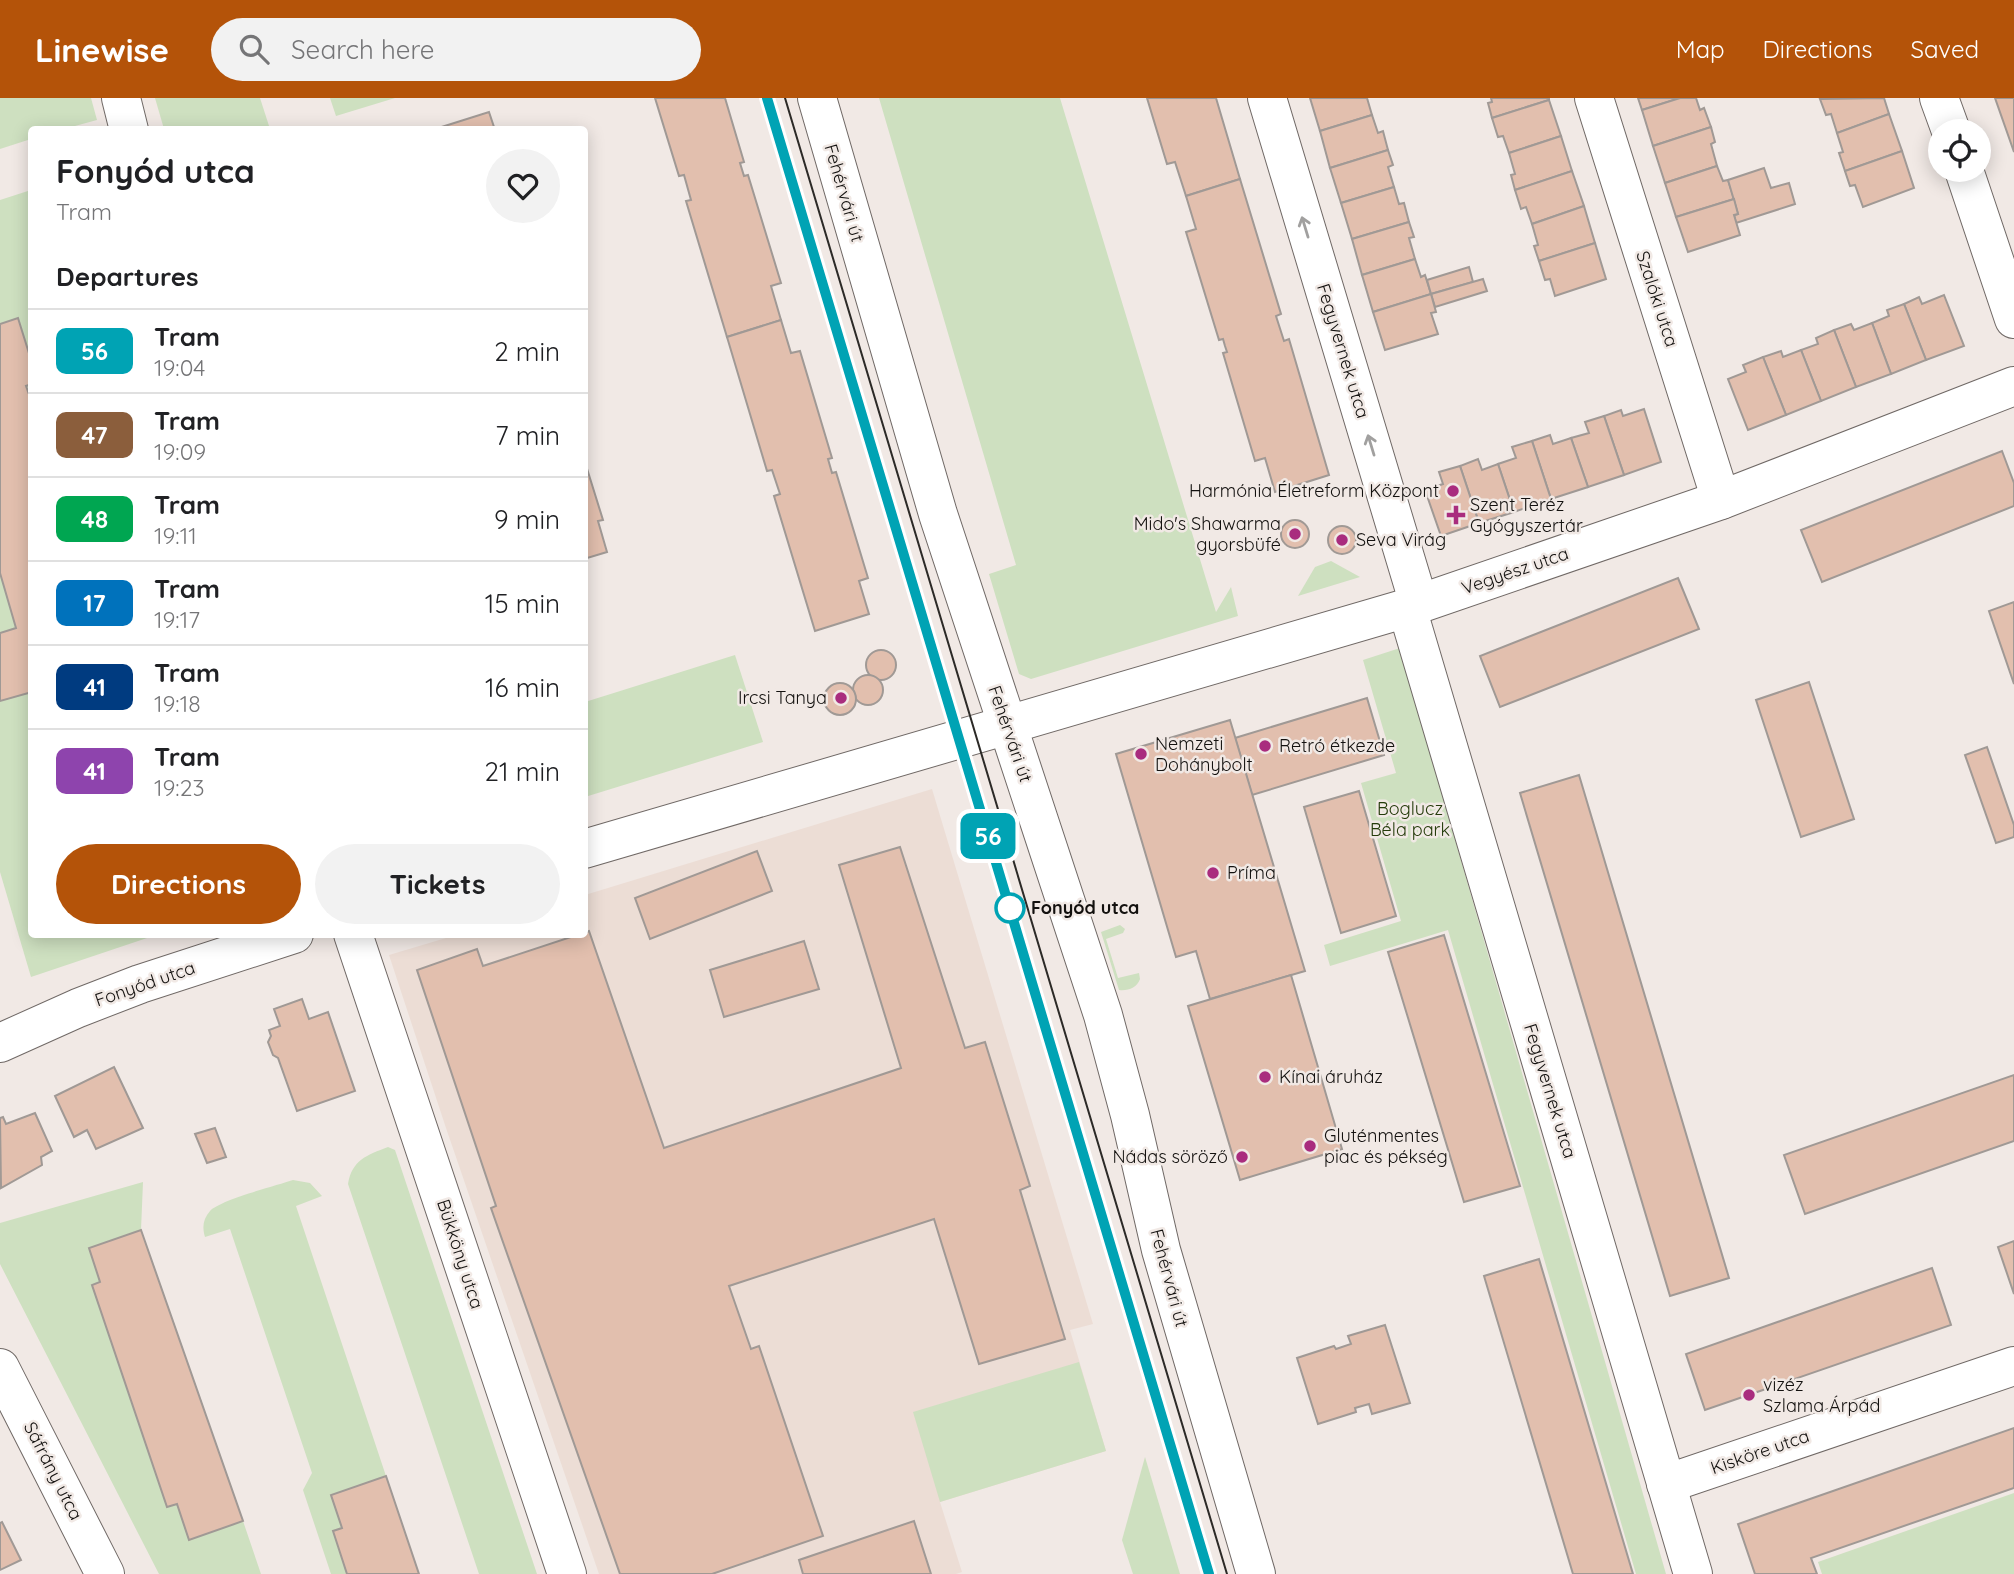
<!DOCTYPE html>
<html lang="en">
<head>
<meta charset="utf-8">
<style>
  body { margin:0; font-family:Quicksand,sans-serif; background:#f2f2f2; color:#202124; height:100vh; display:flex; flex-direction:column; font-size:26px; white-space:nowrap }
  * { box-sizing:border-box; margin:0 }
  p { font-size:23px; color:#757577 }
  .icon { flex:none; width:38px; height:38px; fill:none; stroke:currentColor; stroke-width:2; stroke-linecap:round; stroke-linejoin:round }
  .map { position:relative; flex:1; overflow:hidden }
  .side { position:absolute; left:28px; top:28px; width:560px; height:812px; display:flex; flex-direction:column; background:#fff; border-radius:7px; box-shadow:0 4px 18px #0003 }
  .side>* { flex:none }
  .badge { padding:0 14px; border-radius:10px; font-size:24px; line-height:46px }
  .fabs { position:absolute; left:1928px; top:21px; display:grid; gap:14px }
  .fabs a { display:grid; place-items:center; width:63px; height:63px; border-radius:50%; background:#fff; box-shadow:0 4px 18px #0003; font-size:35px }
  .map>.badge { position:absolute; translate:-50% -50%; box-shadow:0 0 0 4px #fff }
  h2 { padding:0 28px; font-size:26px; line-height:63px }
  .round { display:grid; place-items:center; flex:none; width:74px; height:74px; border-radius:37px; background:#f2f2f2 }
  .overview { display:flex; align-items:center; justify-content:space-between; height:119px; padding:0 28px }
  h1 { font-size:33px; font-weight:700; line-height:52px }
  .action { display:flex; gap:14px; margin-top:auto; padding:14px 28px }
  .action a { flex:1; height:80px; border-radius:42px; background:#b45309; color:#fff; font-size:28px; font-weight:700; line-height:80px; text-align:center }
  .action a+a { background:#f2f2f2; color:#202124 }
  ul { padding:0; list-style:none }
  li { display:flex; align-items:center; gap:21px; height:84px; padding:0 28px; border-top:2px solid #e0e0e0 }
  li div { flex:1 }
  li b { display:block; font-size:26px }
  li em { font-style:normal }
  li .badge { min-width:77px; font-weight:700; text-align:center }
  header { display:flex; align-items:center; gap:42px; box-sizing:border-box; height:98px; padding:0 35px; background:#b45309; color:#fff }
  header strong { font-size:33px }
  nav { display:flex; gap:38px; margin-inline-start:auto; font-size:24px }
  .search { width:490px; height:63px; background:#f2f2f2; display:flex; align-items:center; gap:18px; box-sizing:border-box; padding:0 24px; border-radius:38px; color:#757577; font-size:26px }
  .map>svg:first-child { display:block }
  .built { fill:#ecddd5 }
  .green { fill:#cee0c0 }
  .building { fill:#e2bfae; stroke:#a09995; stroke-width:2 }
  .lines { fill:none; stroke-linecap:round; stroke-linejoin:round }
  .minor-casing { stroke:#706966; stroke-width:40 }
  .minor { stroke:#fff; stroke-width:38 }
  .tram { stroke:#2c2a27; stroke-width:2 }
  .oneway { stroke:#a1a09f }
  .line-casing { stroke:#fff; stroke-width:16 }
  .line { stroke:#00a3b4; stroke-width:10 }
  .poi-dot { fill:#a92c7e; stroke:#f1e9e5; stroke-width:2.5 }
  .stop-dot { fill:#fff; stroke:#00a3b4; stroke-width:3.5 }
  .labels { text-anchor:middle; stroke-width:5; stroke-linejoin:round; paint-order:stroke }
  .street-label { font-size:18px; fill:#13110f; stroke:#f1e9e5 }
  .poi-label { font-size:18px; fill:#13110f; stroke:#f1e9e5; text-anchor:start }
  .park-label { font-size:18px; fill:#253c0b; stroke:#f1e9e5 }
  .stop-label { font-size:18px; font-weight:bold; fill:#13110f; stroke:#f1e9e5; text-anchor:start }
</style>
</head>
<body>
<header>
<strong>Linewise</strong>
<div class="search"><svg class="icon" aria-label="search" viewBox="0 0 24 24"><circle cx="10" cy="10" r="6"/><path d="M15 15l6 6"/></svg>Search here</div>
<nav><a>Map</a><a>Directions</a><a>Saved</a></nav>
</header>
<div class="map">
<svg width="2014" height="1476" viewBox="0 0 2014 1476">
  <rect width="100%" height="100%" fill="#f1e9e5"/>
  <path class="built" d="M 932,691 L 1093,1226 L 1070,1232 L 1106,1353 L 940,1404 L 962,1474 L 956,1476 L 599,1476 L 446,1030 L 389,857 L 456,837 L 584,836 L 585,797 Z"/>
  <g class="green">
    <path d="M 0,0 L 91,0 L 97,22 L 64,31 L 32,32 L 31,41 L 0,51 Z"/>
    <path d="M 155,0 L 260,0 L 270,31 L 164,31 Z"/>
    <path d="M 330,0 L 395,0 L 336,18 Z"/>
    <path d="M 879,0 L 1060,0 L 1216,514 L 1231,489 L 1238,518 L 1031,581 L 1019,576 L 989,476 L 1016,467 Z"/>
    <path d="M 31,92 L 32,836 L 156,837 L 31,879 L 0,774 L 0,102 Z"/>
    <path d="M 1331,463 L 1360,479 L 1298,498 L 1315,469 Z"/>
    <path d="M 1400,550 L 1666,1476 L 1636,1476 L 1448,832 L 1330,868 L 1324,847 L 1401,823 L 1361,685 L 1396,675 L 1363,562 Z"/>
    <path d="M 735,557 L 763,644 L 585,699 L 585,604 Z"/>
    <path d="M 1120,827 L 1125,831 L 1123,835 L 1106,841 L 1118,880 L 1139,875 L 1140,881 C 1137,890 1128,893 1119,892 L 1101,834 Z"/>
    <path d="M 388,1049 L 395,1052 L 537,1476 L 479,1476 L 348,1086 C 352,1062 367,1057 388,1049 Z"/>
    <path d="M 293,1082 L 310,1085 L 322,1098 L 296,1108 L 386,1378 L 342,1430 L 333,1433 L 347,1476 L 331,1476 L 303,1392 L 312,1375 L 230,1131 L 205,1139 C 202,1129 203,1121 210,1113 C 220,1102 275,1088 293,1082 Z"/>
    <path d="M 143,1084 L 141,1132 L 89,1150 L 100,1184 L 92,1187 L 167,1409 L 177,1406 L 189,1441 L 243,1423 L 261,1476 L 159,1476 L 0,1166 L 0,1125 Z"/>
    <path d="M 1079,1264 L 1106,1353 L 940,1404 L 913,1314 Z"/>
    <path d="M 1145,1359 L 1180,1476 L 1133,1476 L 1122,1442 Z"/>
    <path d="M 2014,1395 L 2014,1476 L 1822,1476 L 1818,1464 Z"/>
  </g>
  <g class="building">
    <path d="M 655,0 L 725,0 L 744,64 L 740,65 L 744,78 L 748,77 L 781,185 L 771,188 L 781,222 L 727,239 L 686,103 L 691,102 L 684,77 L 679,78 Z"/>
    <path d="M 1147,0 L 1216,0 L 1240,81 L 1186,98 L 1175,64 L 1167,66 Z"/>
    <path d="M 1310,0 L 1367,0 L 1372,17 L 1320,33 Z"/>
    <path d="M 1491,0 L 1549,0 L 1549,2 L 1492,20 L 1488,5 L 1492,4 Z"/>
    <path d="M 1638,0 L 1680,0 L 1642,12 Z"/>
    <path d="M 1680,0 L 1696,0 L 1700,12 L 1704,10 L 1711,29 L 1653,48 L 1642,12 Z"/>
    <path d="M 1884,0 L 1889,16 L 1837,35 L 1831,16 L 1826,17 L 1820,1 Z"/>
    <path d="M 1995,0 L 2014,0 L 2014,54 Z"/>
    <path d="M 1549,2 L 1561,38 L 1509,55 L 1503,38 L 1498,39 L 1492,20 Z"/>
    <path d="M 489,14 L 495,32 L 432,32 Z"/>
    <path d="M 1889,16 L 1902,53 L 1845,73 L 1839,55 L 1843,54 L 1837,35 Z"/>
    <path d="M 1372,17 L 1378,35 L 1383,33 L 1388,52 L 1330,70 L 1320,33 Z"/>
    <path d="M 1711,29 L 1715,44 L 1711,46 L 1717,68 L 1665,85 L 1653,48 Z"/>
    <path d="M 1561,38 L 1572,73 L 1515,92 L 1511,77 L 1515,76 L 1509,55 Z"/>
    <path d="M 1388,52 L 1393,67 L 1388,69 L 1394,89 L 1341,105 L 1330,70 Z"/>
    <path d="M 1902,53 L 1914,90 L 1863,109 L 1855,87 L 1850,88 L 1845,73 Z"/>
    <path d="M 1717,68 L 1723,83 L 1728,82 L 1734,101 L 1676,119 L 1665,85 Z"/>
    <path d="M 1764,70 L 1771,90 L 1789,85 L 1795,106 L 1736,125 L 1734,117 L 1738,116 L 1728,82 Z"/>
    <path d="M 1572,73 L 1584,108 L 1532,126 L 1526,109 L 1521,111 L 1515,92 Z"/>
    <path d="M 1240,81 L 1281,216 L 1276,218 L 1284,243 L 1289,241 L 1329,377 L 1275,394 L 1265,360 L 1255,363 L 1223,255 L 1227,254 L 1225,248 L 1223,241 L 1219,242 L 1186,134 L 1196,131 L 1186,98 Z"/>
    <path d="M 1394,89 L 1399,106 L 1404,105 L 1409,124 L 1352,141 L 1341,105 Z"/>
    <path d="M 1734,101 L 1738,116 L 1734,117 L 1740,137 L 1688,154 L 1676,119 Z"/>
    <path d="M 1584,108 L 1595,145 L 1539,163 L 1534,148 L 1538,147 L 1532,126 Z"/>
    <path d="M 1409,124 L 1414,139 L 1409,140 L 1415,161 L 1362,177 L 1352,141 Z"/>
    <path d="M 1595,145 L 1606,181 L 1555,198 L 1550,181 L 1545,182 L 1539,163 Z"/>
    <path d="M 1415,161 L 1421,179 L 1425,177 L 1431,196 L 1373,214 L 1362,177 Z"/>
    <path d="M 1469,169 L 1473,184 L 1431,196 L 1427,182 Z"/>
    <path d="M 1483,181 L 1487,193 L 1435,209 L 1431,196 Z"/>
    <path d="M 1431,196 L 1436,214 L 1431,215 L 1438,236 L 1385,252 L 1373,214 Z"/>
    <path d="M 1944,197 L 1964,248 L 1926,262 L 1904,206 L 1919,199 L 1922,206 Z"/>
    <path d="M 1904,206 L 1926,262 L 1891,276 L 1872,225 L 1889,218 L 1887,212 Z"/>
    <path d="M 18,220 L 32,265 L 32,286 L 26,288 L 32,305 L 32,594 L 0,603 L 0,535 L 16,530 L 0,475 L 0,226 Z"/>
    <path d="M 781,222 L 791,255 L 800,253 L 832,360 L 828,361 L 832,375 L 836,374 L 868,480 L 859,483 L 869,516 L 815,533 L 774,398 L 780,396 L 772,372 L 767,373 L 727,239 Z"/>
    <path d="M 1872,225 L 1891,276 L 1856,289 L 1834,232 L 1851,226 L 1854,232 Z"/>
    <path d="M 1834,232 L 1856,289 L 1821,303 L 1801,252 L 1818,246 L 1816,240 Z"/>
    <path d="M 1801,252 L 1821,303 L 1786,317 L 1763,259 L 1781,253 L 1783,259 Z"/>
    <path d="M 1763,259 L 1786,317 L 1748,332 L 1728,281 L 1746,274 L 1743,267 Z"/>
    <path d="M 1644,311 L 1661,364 L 1624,377 L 1604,318 L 1621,312 L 1623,318 Z"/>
    <path d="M 1604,318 L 1624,377 L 1588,389 L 1571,340 L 1589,335 L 1585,324 Z"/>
    <path d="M 1550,337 L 1553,346 L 1571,340 L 1588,389 L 1551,401 L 1532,343 Z"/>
    <path d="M 1532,343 L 1551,401 L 1514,414 L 1498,366 L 1516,360 L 1512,349 Z"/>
    <path d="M 2002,353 L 2014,385 L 2014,408 L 1822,484 L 1801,432 Z"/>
    <path d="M 584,361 L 603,422 L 598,423 L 607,454 L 584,461 Z"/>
    <path d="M 1478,361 L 1482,372 L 1498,366 L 1514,414 L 1479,425 L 1460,368 Z"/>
    <path d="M 1460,368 L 1479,425 L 1441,438 L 1425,392 L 1443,386 L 1439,374 Z"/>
    <circle cx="1295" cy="436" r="14"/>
    <circle cx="1342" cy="442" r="14"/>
    <path d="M 1678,480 L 1699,531 L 1500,609 L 1480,558 Z"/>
    <path d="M 2014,504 L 2014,586 L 1989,513 Z"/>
    <circle cx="881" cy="567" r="15"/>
    <circle cx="868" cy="592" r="15"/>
    <path d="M 1809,584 L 1854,721 L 1801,739 L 1756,602 Z"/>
    <circle cx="840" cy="601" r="16"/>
    <path d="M 1367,600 L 1384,657 L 1252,697 L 1235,640 Z"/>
    <path d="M 1230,622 L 1305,873 L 1210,901 L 1196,853 L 1176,859 L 1116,656 Z"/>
    <path d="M 1987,649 L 2014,727 L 2014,739 L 1996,745 L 1965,657 Z"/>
    <path d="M 1579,677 L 1729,1180 L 1670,1198 L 1520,695 Z"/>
    <path d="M 1359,693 L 1396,818 L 1341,835 L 1304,709 Z"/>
    <path d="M 900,749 L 965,950 L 985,944 L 1030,1088 L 1020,1092 L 1065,1241 L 979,1266 L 934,1121 L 729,1188 L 751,1251 L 759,1248 L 823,1438 L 712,1476 L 620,1476 L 491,1110 L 496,1108 L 417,872 L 477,851 L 483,868 L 589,833 L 664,1050 L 901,970 L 839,767 Z"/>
    <path d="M 757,753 L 772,793 L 650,841 L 635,800 Z"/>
    <path d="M 1444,837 L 1520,1088 L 1464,1104 L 1388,854 Z"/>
    <path d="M 804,843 L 819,891 L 724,919 L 710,872 Z"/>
    <path d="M 1291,877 L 1342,1051 L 1240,1082 L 1188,908 Z"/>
    <path d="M 302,901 L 309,921 L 328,914 L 355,993 L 297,1013 L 278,960 L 273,957 L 268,944 L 271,938 L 269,932 L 280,928 L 274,911 Z"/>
    <path d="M 114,969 L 143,1030 L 96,1051 L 87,1032 L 74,1039 L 55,998 Z"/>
    <path d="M 2014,977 L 2014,1043 L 1805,1116 L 1784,1057 Z"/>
    <path d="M 35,1015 L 52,1053 L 41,1059 L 42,1067 L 1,1090 L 0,1020 L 3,1019 L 6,1026 Z"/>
    <path d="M 215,1030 L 226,1059 L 207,1065 L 195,1036 Z"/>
    <path d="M 141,1132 L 243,1423 L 189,1442 L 177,1406 L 167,1409 L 92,1187 L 100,1184 L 89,1150 Z"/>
    <path d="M 2014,1143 L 2014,1196 L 1998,1149 Z"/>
    <path d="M 1539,1161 L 1633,1476 L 1573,1476 L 1484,1178 Z"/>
    <path d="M 1932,1170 L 1951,1227 L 1705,1312 L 1686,1256 Z"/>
    <path d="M 1385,1227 L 1410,1305 L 1372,1316 L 1369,1306 L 1355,1310 L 1356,1314 L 1318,1326 L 1297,1260 L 1334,1248 L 1336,1251 L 1351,1246 L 1348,1238 Z"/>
    <path d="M 2014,1330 L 2014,1390 L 1811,1460 L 1817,1476 L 1755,1476 L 1738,1426 Z"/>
    <path d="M 386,1378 L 419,1476 L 347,1476 L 333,1433 L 342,1430 L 331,1397 Z"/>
    <path d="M 914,1423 L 931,1476 L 803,1476 L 799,1462 Z"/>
    <path d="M 2,1424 L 21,1462 L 0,1472 L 0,1425 Z"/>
  </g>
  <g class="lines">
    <defs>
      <g id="minor">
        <path d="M 121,0 L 129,32"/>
        <path d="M 817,0 L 938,416 L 1103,917 L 1130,1017 L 1161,1152 L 1256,1476"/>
        <path d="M 1267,0 L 1419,506"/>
        <path d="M 1594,0 L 1721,402"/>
        <path d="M 1939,0 L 1951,33"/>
        <path d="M 1964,72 L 2014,221"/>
        <path d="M 1407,510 L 1693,1476"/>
        <path d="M 584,751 L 1407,510 L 1721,402 L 2014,288"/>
        <path d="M 353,836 L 567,1476"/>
        <path d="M 0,945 L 78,910 L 140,886 L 294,836"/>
        <path d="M 0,1270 L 105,1476"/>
        <path d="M 1666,1386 L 2014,1268"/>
      </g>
    </defs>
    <use href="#minor" class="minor-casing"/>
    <use href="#minor" class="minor"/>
    <g class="tram">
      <path d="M 767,0 L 1209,1476"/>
      <path d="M 785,0 L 1227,1476"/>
    </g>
  </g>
  <defs><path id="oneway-shaft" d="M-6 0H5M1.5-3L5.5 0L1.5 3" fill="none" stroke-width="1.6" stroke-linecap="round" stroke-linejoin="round" transform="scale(1.75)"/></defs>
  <g class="oneway">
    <use href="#oneway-shaft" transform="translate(1305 129) rotate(-107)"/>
    <use href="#oneway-shaft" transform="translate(1371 347) rotate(-107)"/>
  </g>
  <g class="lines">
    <defs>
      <path id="line" d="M 767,0 L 1209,1476"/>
    </defs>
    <use href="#line" class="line-casing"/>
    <use href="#line" class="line"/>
  </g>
  <g class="poi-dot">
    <circle cx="1453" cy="393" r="7"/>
    <path d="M1452.5 406.5h7v7h7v7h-7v7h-7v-7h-7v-7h7z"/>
    <circle cx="1295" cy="436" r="7"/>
    <circle cx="1342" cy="442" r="7"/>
    <circle cx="841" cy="600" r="7"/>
    <circle cx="1265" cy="648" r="7"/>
    <circle cx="1141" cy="656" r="7"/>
    <circle cx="1213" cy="775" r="7"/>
    <circle cx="1265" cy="979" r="7"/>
    <circle cx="1310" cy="1048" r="7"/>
    <circle cx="1242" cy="1059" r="7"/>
    <circle cx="1749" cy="1297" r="7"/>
  </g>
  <circle class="stop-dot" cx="1010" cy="810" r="14"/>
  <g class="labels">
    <g class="street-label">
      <text transform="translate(844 95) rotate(74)" y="6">Fehérvári út</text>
      <text transform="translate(1657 201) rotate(72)" y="6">Szalóki utca</text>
      <text transform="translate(1343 253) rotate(73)" y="6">Fegyvernek utca</text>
      <text transform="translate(1515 473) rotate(-19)" y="6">Vegyész utca</text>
      <text transform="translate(1010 636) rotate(71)" y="6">Fehérvári út</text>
      <text transform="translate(145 886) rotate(-19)" y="6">Fonyód utca</text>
      <text transform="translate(1550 993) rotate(73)" y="6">Fegyvernek utca</text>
      <text transform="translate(460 1156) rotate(72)" y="6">Bükköny utca</text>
      <text transform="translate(1169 1180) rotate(75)" y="6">Fehérvári út</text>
      <text transform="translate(1760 1354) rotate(-19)" y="6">Kisköre utca</text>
      <text transform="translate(53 1373) rotate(63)" y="6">Sáfrány utca</text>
    </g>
    <g class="poi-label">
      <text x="1439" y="399" text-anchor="end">Harmónia Életreform Központ</text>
      <text x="1470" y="413">Szent Teréz<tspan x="1470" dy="21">Gyógyszertár</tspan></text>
      <text x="1281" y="432" text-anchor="end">Mido's Shawarma<tspan x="1281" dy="21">gyorsbüfé</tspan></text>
      <text x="1356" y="448">Seva Virág</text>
      <text x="827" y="606" text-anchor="end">Ircsi Tanya</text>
      <text x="1155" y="652">Nemzeti<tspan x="1155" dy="21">Dohánybolt</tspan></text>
      <text x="1279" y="654">Retró étkezde</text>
      <text x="1227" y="781">Príma</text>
      <text x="1279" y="985">Kínai áruház</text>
      <text x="1324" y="1044">Gluténmentes<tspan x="1324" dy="21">piac és pékség</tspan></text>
      <text x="1228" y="1065" text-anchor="end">Nádas söröző</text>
      <text x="1763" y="1293">vizéz<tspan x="1763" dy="21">Szlama Árpád</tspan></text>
    </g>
    <g class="park-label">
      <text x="1410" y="717">Boglucz<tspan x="1410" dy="21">Béla park</tspan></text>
    </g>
    <g class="stop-label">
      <text x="1031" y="816">Fonyód utca</text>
    </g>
  </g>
</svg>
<div class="fabs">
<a><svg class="icon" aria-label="locate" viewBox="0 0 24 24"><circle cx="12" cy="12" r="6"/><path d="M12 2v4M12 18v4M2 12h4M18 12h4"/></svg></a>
</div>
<b class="badge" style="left:988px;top:738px;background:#00a3b4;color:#fff">56</b>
<section class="side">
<div class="overview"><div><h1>Fonyód utca</h1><p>Tram</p></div><a class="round"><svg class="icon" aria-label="heart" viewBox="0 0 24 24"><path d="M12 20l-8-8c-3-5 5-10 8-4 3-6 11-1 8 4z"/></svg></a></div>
<h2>Departures</h2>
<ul>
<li><span class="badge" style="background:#00a3b4;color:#fff">56</span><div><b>Tram</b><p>19:04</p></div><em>2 min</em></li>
<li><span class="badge" style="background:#8b5e3c;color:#fff">47</span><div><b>Tram</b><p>19:09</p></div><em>7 min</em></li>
<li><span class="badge" style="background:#00a651;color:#fff">48</span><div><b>Tram</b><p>19:11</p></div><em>9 min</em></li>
<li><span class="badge" style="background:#0072bc;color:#fff">17</span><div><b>Tram</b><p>19:17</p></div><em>15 min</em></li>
<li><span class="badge" style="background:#003b80;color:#fff">41</span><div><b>Tram</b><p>19:18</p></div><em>16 min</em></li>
<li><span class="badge" style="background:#8e44ad;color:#fff">41</span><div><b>Tram</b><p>19:23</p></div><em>21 min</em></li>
</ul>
<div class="action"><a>Directions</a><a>Tickets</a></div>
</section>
</div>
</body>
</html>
